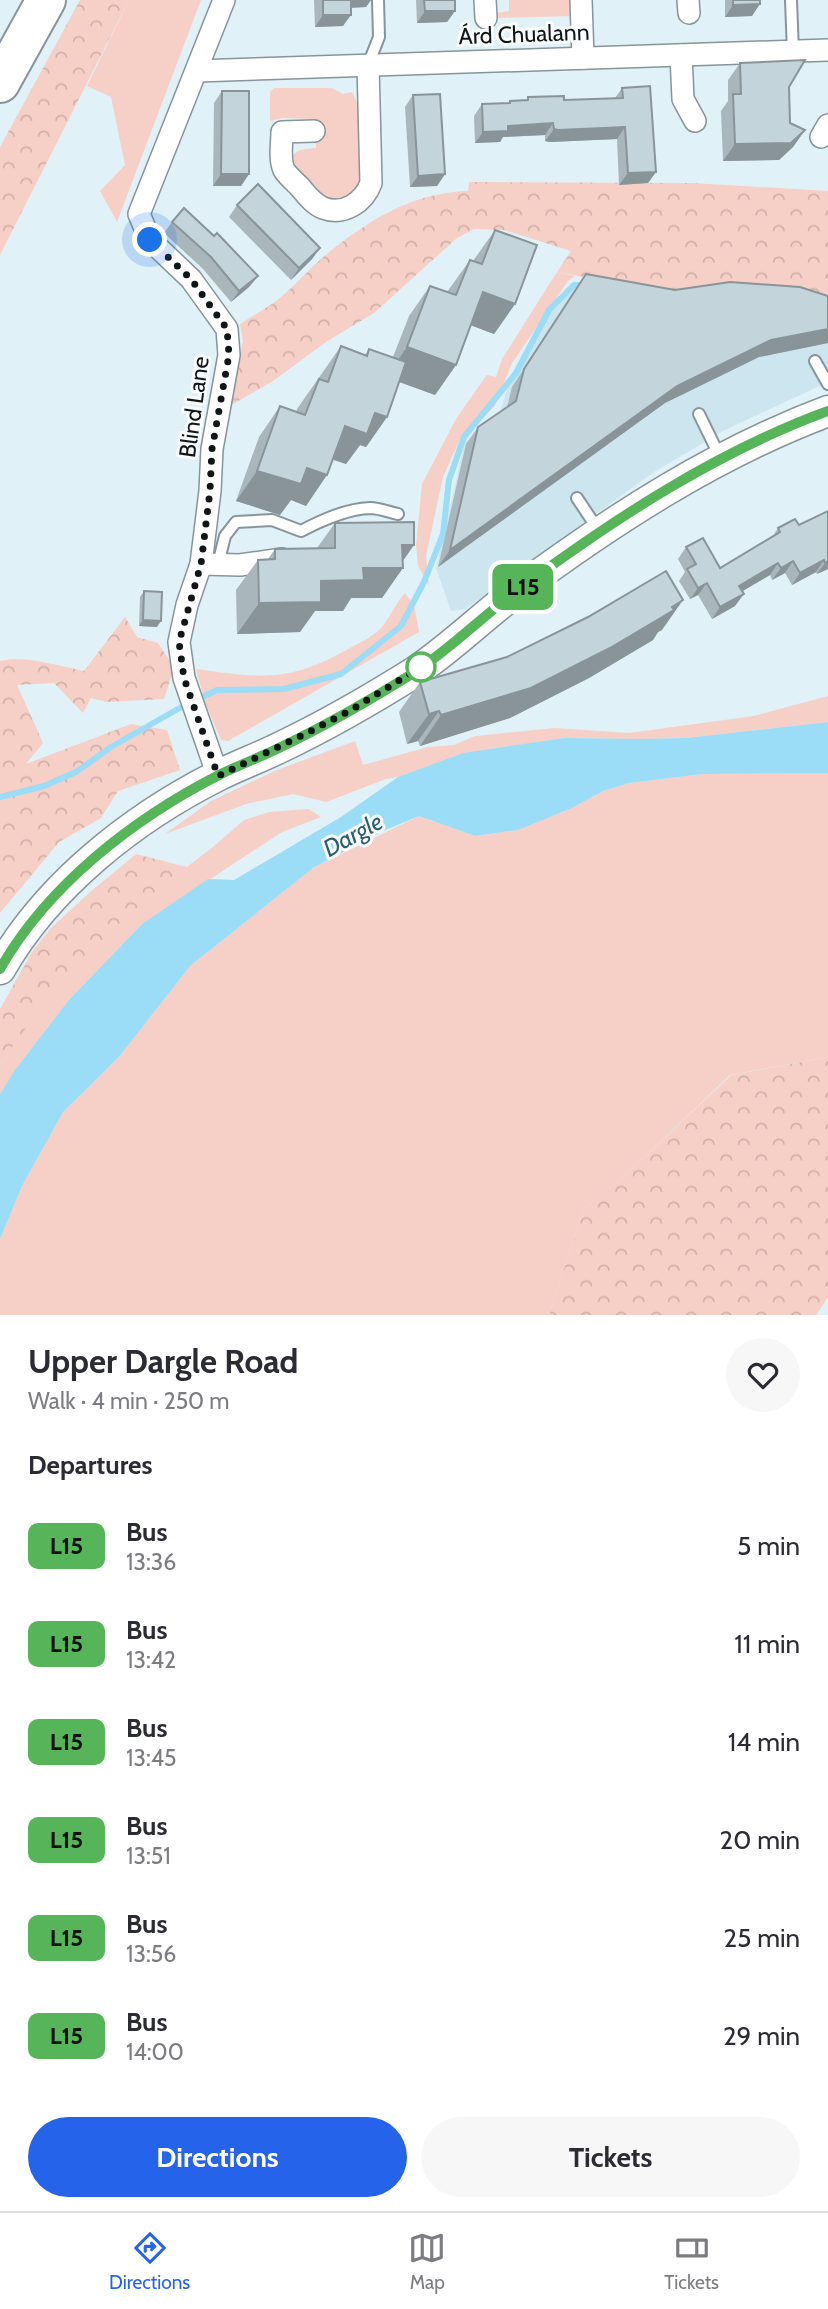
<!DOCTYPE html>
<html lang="en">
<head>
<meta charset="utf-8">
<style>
  body { margin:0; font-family:Cabin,sans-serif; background:#f7f7f7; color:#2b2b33; height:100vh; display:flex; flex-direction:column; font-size:26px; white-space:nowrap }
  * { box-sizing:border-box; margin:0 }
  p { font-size:23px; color:#7c7c81 }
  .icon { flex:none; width:38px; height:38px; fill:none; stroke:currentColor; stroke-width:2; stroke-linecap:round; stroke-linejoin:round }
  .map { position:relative; height:1315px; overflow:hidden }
  .details { display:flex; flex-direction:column; background:#fff; flex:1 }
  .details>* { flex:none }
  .badge { padding:0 14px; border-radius:10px; font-size:24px; line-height:46px }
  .you { position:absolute; width:35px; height:35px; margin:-18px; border:5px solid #fff; border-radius:50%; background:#1a73e8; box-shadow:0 0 0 10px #1a73e833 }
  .map>.badge { position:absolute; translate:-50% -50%; box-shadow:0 0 0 4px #fff }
  h2 { padding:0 28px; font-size:26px; line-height:63px }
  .round { display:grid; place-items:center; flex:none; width:74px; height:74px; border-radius:37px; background:#f7f7f7 }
  .headline { display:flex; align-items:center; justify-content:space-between; height:119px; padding:0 28px }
  h1 { font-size:33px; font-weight:800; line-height:52px }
  .button { display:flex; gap:14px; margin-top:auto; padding:14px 28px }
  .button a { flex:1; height:80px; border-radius:42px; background:#2563eb; color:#fff; font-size:28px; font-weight:800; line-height:80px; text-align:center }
  .button a+a { background:#f7f7f7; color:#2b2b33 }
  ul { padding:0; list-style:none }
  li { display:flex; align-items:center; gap:21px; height:98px; padding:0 28px }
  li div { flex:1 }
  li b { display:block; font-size:26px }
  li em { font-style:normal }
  li .badge { min-width:77px; font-weight:700; text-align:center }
  .tab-bar { display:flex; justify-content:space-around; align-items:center; height:98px; border-top:2px solid #e1e1e2; background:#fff; font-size:19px; color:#7c7c81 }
  .tab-bar a { display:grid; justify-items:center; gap:4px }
  .tab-bar .selected { color:#2563eb }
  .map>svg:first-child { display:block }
  .built { fill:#cde5ef }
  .green { fill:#f6cfc6 }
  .forest { fill:url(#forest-crowns) }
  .water { fill:#9bdcf6 }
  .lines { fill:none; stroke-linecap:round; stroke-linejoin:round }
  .stream { stroke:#9bdcf6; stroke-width:6 }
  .lane-casing { stroke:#86959b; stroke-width:14 }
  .street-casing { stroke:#86959b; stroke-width:24 }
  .secondary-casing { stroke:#86959b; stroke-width:33 }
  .highway-casing { stroke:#86959b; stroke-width:42 }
  .lane { stroke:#fff; stroke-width:10 }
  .street { stroke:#fff; stroke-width:21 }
  .secondary { stroke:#fff; stroke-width:30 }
  .highway { stroke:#fff; stroke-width:38 }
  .wall { fill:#a9b6bc }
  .shaded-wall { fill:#899499 }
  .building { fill:#c4d4db; stroke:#899499; stroke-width:2 }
  .line-casing { stroke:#fff; stroke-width:16 }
  .line { stroke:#56b559; stroke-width:10 }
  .walk { stroke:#101618; stroke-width:7; stroke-dasharray:0 12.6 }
  .stop-dot { fill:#fff; stroke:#56b559; stroke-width:3.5 }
  .labels { text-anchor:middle; stroke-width:6; stroke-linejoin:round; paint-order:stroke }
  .street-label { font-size:23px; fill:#101618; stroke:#f9fcfe }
  .water-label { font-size:24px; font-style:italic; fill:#2b5d70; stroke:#f9fcfe }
</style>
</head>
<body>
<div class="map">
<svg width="828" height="1315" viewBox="0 0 828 1315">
  <defs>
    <pattern id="forest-crowns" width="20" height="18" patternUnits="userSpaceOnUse" patternTransform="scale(1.75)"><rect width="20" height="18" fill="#f6cfc6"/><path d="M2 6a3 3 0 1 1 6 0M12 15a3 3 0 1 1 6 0" fill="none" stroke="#d2b1a9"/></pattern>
  </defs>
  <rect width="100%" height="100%" fill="#e1f1f8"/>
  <path class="built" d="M 574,284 L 828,310 L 828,382 L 725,430 L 654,472 L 465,609 L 451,611 L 436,568 L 465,442 L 498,418 L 511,377 L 540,323 L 566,288 Z"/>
  <g class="green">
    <path d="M 129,0 L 201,0 L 117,222 L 100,191 L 125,165 L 111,97 L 87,86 Z"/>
    <path d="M 509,0 L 572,0 L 572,16 L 495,18 L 497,13 L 509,11 Z"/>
    <path d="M 274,88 L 332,88 L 343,94 L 352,92 L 359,107 L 362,189 L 358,198 L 328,204 L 291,168 C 289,150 301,149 316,148 L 316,119 L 283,118 L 270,121 L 270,92 Z"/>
    <path d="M 557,272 L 575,276 L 568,281 L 512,363 L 495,406 L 460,439 L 443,477 L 426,556 L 429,585 L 418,566 L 416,545 L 422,484 L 457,417 L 487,375 L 496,377 L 502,359 Z"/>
    <path d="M 405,593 L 414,605 L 419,632 L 228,741 L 221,740 L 205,702 L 196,669 C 261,678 288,683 348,649 C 359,643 371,638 380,629 C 390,618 395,604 405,593 Z"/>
    <path d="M 828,696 L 828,722 L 686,738 L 641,739 L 564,738 L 464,753 L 398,777 L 386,779 L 326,802 L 293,794 L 246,804 L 165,834 L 211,801 L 277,770 L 355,741 L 363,765 L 428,747 L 454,745 L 475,736 L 554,728 L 629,733 L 754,716 Z"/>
    <path d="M 828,773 L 828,1057 L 730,1075 L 631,1170 L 584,1209 L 549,1315 L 0,1315 L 0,1239 L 22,1186 L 63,1112 L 119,1057 L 190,966 L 313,868 L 419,816 L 475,836 L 518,830 L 572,808 L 603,791 L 629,783 L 703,774 Z"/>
    <path d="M 309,809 L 321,817 L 282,832 L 142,924 L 68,1001 L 15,1070 L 0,1094 L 0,1065 L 27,1024 L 79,961 L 141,902 L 213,847 L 244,820 L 269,812 Z"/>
  </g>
  <g class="forest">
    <path d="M 80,0 L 129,0 L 0,255 L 0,147 Z"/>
    <path d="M 469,182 L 692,183 L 828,191 L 828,302 L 665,292 L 557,272 L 571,251 L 504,230 L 474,229 L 457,238 L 374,313 L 326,342 L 273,381 L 228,407 L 243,341 L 240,324 C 252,316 265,309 276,301 C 292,289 305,273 320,260 C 362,224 411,192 468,191 Z"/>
    <path d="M 125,617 L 137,637 L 158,643 L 174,667 L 164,699 L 107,702 L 91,698 L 83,713 L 54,683 L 17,685 L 43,743 L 26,764 L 131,724 L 167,730 L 180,770 L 118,791 L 101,818 L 59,842 L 0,913 L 0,661 C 26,655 58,666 84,671 Z"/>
    <path d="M 136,854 L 187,867 C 112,924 52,986 0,1065 L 0,1009 L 32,952 L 50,929 L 89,893 Z"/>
    <path d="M 828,1057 L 828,1297 L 816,1315 L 549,1315 L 584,1209 L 631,1170 L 731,1075 Z"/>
  </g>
  <path class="water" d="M 828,722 L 828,773 L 703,774 L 629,783 L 603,791 L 572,808 L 518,830 L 475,836 L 419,816 L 383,831 L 313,868 L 190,966 L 119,1057 L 63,1112 L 22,1186 L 0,1239 L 0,1094 L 15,1070 L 68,1001 L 142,924 L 208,879 L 234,880 L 341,817 L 398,777 L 463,753 L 564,738 L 641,739 L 686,738 Z"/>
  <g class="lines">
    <path class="stream" d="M 0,797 L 44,786 L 76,772 L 111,747 L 185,705 L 217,690 L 284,689 L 341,674 L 401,626 L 424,582 L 443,534 L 449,480 L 464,437 L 516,373 L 549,310 L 574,285 L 586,285"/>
    <defs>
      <g id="lane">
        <path d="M 791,0 L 793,52"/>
        <path d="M 368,65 L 379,37 L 378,0"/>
        <path d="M 815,361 L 828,384"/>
        <path d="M 699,414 L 721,459"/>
        <path d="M 577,498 L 599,531"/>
        <path d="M 218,564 L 225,536 L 236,522 L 272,520 L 301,531 C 322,520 346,509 370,508 C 379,508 389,512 398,514"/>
      </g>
      <g id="street">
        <path d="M 485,0 L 486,18"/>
        <path d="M 581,0 L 583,58"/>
        <path d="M 688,0 L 689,13"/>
        <path d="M 681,55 L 683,99 L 695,121"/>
        <path d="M 197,71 L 828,50"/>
        <path d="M 314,131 L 282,132 C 282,143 279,159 284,170 C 288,176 294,181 299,186 C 306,194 313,204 323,208 C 344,216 364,202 371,183 L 368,65"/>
        <path d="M 821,137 L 828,125"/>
        <path d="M 201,564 L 240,565 L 282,559"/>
        <path d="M 218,776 L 184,678 L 179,642 L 187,605 L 201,564 L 210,491 L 212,449 L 229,355 L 227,329 L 191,279 L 150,240 L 139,214 L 224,0"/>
      </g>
      <path id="secondary" d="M 0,969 C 48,885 133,818 219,775 C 239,765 261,757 281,747 C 327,725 372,699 415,672 C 451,648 483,616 518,590 C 614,519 716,453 828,411"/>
      <path id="highway" d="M 0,83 L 46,0"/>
    </defs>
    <use href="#lane" class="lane-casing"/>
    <use href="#street" class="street-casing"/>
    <use href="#secondary" class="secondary-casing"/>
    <use href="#highway" class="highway-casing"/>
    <use href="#lane" class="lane"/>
    <use href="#street" class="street"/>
    <use href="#secondary" class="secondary"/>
    <use href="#highway" class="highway"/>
  </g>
  <g class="wall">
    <path d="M 314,0 L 371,0 L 366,7 L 351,8 L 343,26 L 315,27 Z"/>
    <path d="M 416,0 L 455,0 L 455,11 L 447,22 L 417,23 Z"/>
    <path d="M 725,0 L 760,0 L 752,16 L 725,17 Z"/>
    <path d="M 740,63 L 789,87 L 790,123 L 805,130 L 793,147 L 779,160 L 723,161 L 721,111 L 728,101 L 728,80 Z"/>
    <path d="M 622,88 L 656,172 L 648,183 L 619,185 L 617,139 L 550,142 L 545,141 L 545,135 L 503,137 L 500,142 L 475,143 L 474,116 L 482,104 L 508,103 L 510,101 L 527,100 L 528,97 L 564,100 L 615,98 Z"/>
    <path d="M 222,91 L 249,174 L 241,186 L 213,186 L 214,103 Z"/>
    <path d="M 413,95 L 445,174 L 437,186 L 410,187 L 405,107 Z"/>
    <path d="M 237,205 L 320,248 L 312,259 L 291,280 L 229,217 Z"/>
    <path d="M 172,222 L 258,276 L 249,287 L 231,302 L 203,269 L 164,233 Z"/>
    <path d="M 495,230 L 515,304 L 494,334 L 471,325 L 456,365 L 435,395 L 399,382 L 387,417 L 366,447 L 360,445 L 346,464 L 333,460 L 306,506 L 291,500 L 280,515 L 236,501 L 259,437 L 280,406 L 296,412 L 297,409 L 341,346 L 365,355 L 369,349 L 393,357 L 409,316 L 430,286 L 447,292 L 470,260 L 473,261 Z"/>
    <path d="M 586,274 L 675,290 L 828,296 L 828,343 L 759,357 L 665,403 L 438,567 L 466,444 L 478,427 L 507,407 L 512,387 Z"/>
    <path d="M 828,511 L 828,569 L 817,574 L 816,572 L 792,585 L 785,573 L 772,580 L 770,575 L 742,591 L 735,606 L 712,619 L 698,595 L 690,599 L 679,581 L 685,572 L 678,559 L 686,547 L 720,568 L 773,536 L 778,528 L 799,525 Z"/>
    <path d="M 335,523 L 403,561 L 382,598 L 351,598 L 343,611 L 315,611 L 300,632 L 237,634 L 236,590 L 258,560 L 268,559 L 275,549 L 317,548 Z"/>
    <path d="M 144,591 L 157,627 L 139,626 L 140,597 Z"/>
    <path d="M 662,630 L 658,632 L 653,640 L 589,678 L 510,718 L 420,746 L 418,741 L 407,744 L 399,712 L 420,682 Z"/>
  </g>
  <g class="shaded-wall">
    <path d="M 348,0 L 371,0 L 366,7 L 342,8 Z"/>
    <path d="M 760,4 L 752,16 L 725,17 L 733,5 Z"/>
    <path d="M 425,11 L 455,11 L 447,22 L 417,23 Z"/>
    <path d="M 323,15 L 351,15 L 343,26 L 315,27 Z"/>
    <path d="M 553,123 L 545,135 L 503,137 L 500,142 L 475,143 L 483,132 L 508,126 Z"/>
    <path d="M 625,127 L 617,139 L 550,142 L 545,141 L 554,129 Z"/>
    <path d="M 805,130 L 793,147 L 779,160 L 723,161 L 735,144 Z"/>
    <path d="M 656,172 L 648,183 L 619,185 L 628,173 Z"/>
    <path d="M 221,174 L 249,174 L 241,186 L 213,186 Z"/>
    <path d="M 445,174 L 437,186 L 410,187 L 418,176 Z"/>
    <path d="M 320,248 L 312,259 L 291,280 L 299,268 Z"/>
    <path d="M 258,276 L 249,287 L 231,302 L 239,291 Z"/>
    <path d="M 483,292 L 515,304 L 494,334 L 462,322 Z"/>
    <path d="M 828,329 L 828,343 L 759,357 L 665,403 L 438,567 L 450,550 L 677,386 L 771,340 Z"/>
    <path d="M 407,347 L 456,365 L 435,395 L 386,377 Z"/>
    <path d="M 375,413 L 387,417 L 366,447 L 360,445 L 346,464 L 324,456 L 345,426 Z"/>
    <path d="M 307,468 L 327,475 L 306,506 L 291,500 L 280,515 L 236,501 L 257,471 Z"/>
    <path d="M 402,545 L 414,545 L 398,568 L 403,568 L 382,598 L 351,598 L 343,611 L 315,611 L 300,632 L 237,634 L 259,603 L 321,581 L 363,568 Z"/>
    <path d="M 824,560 L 816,572 L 792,585 L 800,573 Z"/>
    <path d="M 793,561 L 785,573 L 772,580 L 781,568 Z"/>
    <path d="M 828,561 L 828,569 L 817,574 L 825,563 Z"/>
    <path d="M 778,563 L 770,575 L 731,598 L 739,586 Z"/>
    <path d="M 707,583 L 698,595 L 690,599 L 698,588 Z"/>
    <path d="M 744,594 L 735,606 L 712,619 L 720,607 Z"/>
    <path d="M 683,600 L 662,630 L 658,632 L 653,640 L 589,678 L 510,718 L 420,746 L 441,715 L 672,607 Z"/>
    <path d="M 143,620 L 161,621 L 157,627 L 139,626 Z"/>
    <path d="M 439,711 L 418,741 L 407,744 L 429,714 Z"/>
  </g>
  <g class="building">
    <rect x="323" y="0" width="28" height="15"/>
    <path d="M 424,0 L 455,0 L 455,11 L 425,11 Z"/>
    <path d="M 733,0 L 760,0 L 760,4 L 733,5 Z"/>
    <path d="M 805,60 L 789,87 L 790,123 L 805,130 L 791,143 L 735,144 L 733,94 L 741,94 L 740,63 Z"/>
    <path d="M 650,86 L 656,172 L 628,173 L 625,127 L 558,130 L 554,129 L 553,123 L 508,126 L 508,131 L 483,132 L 482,104 L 510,103 L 510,101 L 528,100 L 528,97 L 564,96 L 564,100 L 623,98 L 622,88 Z"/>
    <path d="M 222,91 L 249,91 L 249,174 L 221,174 Z"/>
    <path d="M 440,94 L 445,174 L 418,176 L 413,95 Z"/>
    <path d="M 258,184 L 320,248 L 299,268 L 237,205 Z"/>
    <path d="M 184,208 L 214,236 L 217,233 L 258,276 L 239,291 L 211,257 L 172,222 Z"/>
    <path d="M 495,230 L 537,245 L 515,304 L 483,292 L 456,365 L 407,347 L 430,286 L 456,295 L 470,260 L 482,264 Z"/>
    <path d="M 586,274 L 675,290 L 730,282 L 800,287 L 828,296 L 828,329 L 771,340 L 677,386 L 450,550 L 478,427 L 516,401 L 524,369 Z"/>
    <path d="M 341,346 L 367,356 L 369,349 L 406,362 L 387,417 L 375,413 L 367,434 L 345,426 L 327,475 L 307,468 L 301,484 L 257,471 L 280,406 L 305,415 L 319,379 L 328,382 Z"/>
    <path d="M 828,511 L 828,561 L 825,563 L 824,560 L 800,573 L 793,561 L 781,568 L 778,563 L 739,586 L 744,594 L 720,607 L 707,583 L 698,588 L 687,569 L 696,564 L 686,547 L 703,538 L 720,568 L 780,532 L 778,528 L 795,519 L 799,525 Z"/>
    <path d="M 414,522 L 414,545 L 402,545 L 403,568 L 363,568 L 364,580 L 321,581 L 321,602 L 259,603 L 258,560 L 275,559 L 275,549 L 335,548 L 335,523 Z"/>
    <path d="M 666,571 L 683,600 L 672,607 L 674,610 L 610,648 L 531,688 L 441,715 L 439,711 L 429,714 L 420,682 L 507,657 L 588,617 Z"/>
    <path d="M 144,591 L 162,592 L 161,621 L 143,620 Z"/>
  </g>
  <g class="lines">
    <defs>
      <path id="line" d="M 0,969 C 48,885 133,819 219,775 C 239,765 261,757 281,747 C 327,725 372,699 415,672 C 451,648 483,616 518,590 C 614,519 716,452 828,411"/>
    </defs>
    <use href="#line" class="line-casing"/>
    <use href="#line" class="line"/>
    <path class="walk" d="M 150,240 L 191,279 L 227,329 L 229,355 L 212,449 L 210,491 L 201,564 L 179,642 L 184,678 L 218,776 L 305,734 L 351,710 L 421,667"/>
  </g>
  <circle class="stop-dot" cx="421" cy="667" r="14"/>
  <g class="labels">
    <g class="street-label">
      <text transform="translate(524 34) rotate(-2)" y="8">Árd Chualann</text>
      <text transform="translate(194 407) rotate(-82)" y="8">Blind Lane</text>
    </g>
    <g class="water-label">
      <text transform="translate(353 835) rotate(-29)" y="8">Dargle</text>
    </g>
  </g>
</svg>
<div class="you" style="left:150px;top:240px"></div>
<b class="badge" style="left:523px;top:587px;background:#56b559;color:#111">L15</b>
</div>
<section class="details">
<div class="headline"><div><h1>Upper Dargle Road</h1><p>Walk · 4 min · 250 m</p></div><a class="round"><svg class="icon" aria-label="heart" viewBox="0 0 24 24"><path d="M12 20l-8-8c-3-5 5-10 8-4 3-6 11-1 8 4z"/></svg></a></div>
<h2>Departures</h2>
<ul>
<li><span class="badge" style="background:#56b559;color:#111">L15</span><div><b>Bus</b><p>13:36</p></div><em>5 min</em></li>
<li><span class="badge" style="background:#56b559;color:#111">L15</span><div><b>Bus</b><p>13:42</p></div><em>11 min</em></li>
<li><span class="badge" style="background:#56b559;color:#111">L15</span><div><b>Bus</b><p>13:45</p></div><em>14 min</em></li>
<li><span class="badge" style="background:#56b559;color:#111">L15</span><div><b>Bus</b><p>13:51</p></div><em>20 min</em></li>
<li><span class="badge" style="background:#56b559;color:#111">L15</span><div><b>Bus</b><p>13:56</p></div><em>25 min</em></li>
<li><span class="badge" style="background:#56b559;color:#111">L15</span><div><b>Bus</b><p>14:00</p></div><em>29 min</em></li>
</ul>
<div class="button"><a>Directions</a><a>Tickets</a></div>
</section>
<nav class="tab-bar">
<a class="selected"><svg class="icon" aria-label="directions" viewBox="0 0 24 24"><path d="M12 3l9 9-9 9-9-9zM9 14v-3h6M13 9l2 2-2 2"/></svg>Directions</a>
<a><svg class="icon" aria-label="map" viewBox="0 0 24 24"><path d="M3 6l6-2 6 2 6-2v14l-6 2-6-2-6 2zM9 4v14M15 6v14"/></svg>Map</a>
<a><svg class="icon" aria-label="tickets" viewBox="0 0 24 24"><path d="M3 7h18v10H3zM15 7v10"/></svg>Tickets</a>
</nav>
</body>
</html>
